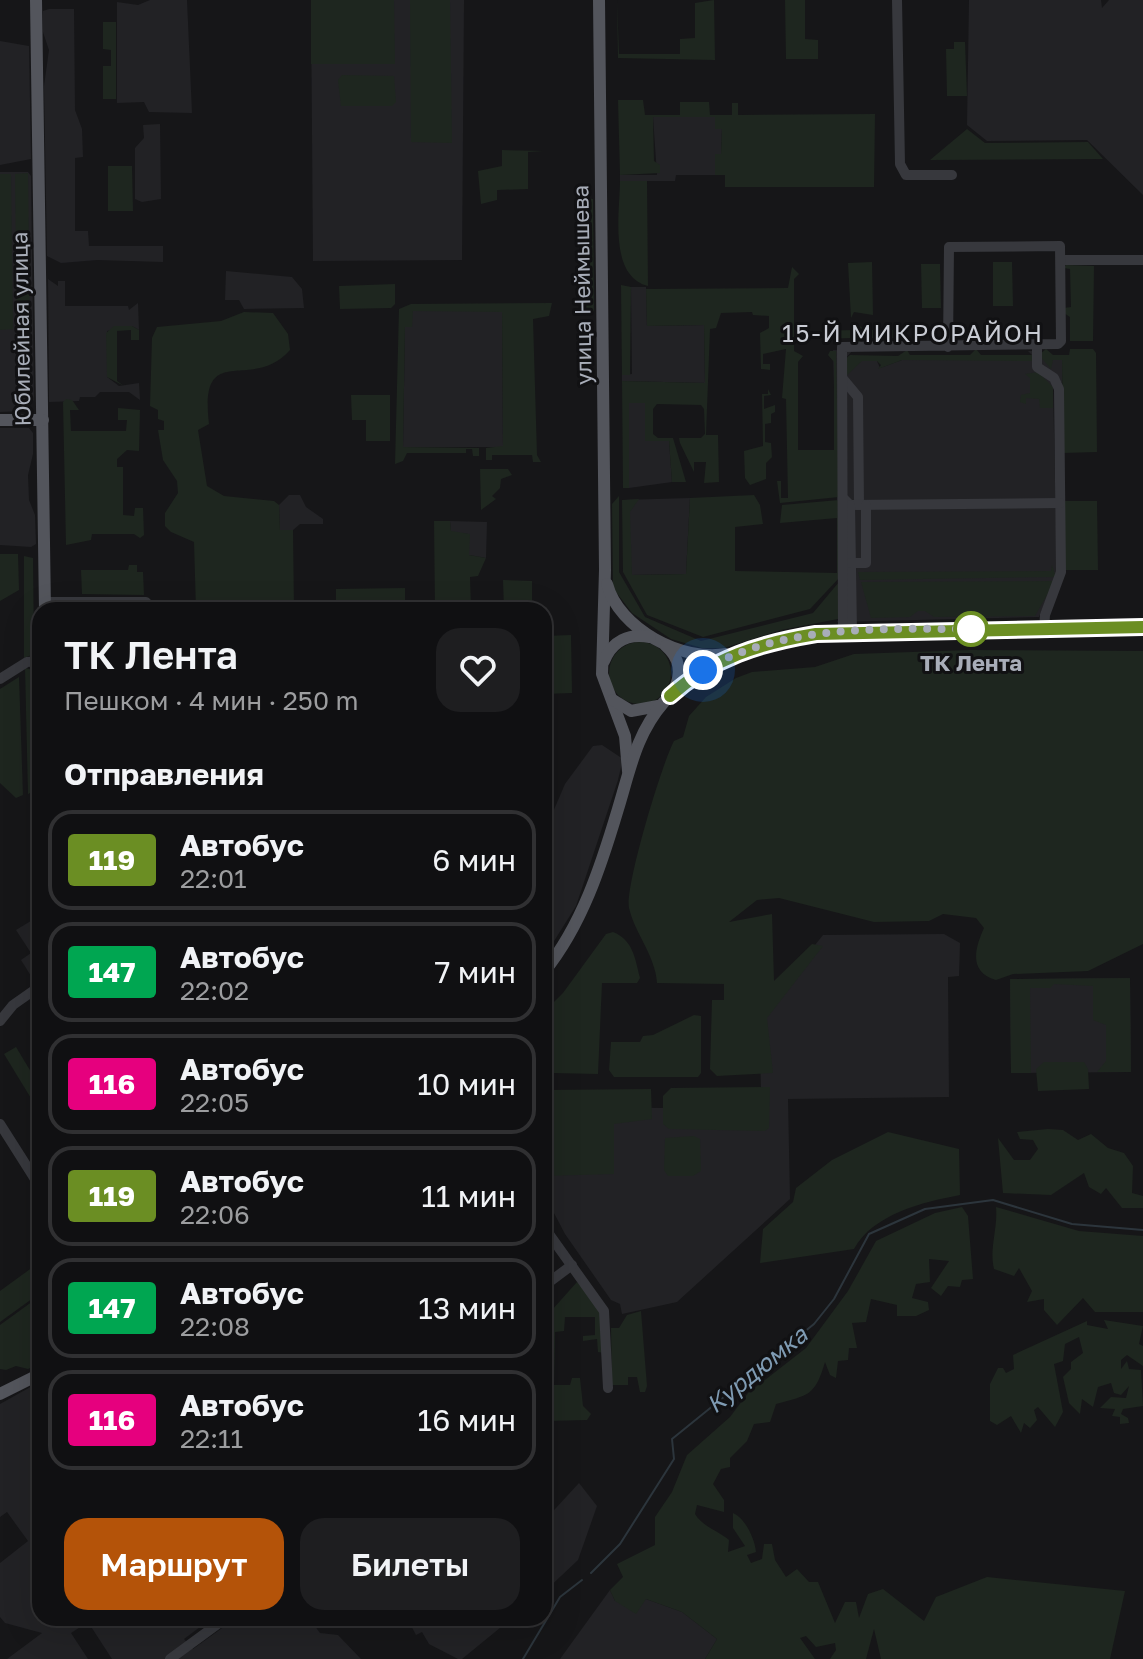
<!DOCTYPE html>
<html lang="ru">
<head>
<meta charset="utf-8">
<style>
  body { margin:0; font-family:"Golos Text",sans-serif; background:#1e1e20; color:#f1f3f6; height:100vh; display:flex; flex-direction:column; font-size:30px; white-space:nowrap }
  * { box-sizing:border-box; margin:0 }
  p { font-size:26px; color:#9c9d9f }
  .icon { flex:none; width:44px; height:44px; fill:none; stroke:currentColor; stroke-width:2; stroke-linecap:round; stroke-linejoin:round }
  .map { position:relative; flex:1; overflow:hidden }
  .sheet { position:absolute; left:32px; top:602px; width:520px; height:1024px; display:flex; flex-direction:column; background:#101012; border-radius:24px; box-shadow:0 8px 32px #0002,0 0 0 2px #303032 }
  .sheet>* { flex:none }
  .badge { padding:0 16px; border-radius:6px; font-size:28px; line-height:52px }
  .you { position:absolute; width:40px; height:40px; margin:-20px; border:6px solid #fff; border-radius:50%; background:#1a73e8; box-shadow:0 0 0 12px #1a73e833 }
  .map>.badge { position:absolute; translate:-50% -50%; box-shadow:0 0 0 4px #fff }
  h2 { padding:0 32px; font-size:30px; line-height:72px }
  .round { display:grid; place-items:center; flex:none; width:84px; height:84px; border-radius:24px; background:#1e1e20 }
  .headline { display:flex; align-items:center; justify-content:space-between; height:136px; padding:0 32px }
  h1 { font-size:38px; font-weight:600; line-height:60px }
  .button { display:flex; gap:16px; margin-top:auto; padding:16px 32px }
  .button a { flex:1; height:92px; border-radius:24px; background:#b45309; color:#fff; font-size:32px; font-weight:600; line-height:92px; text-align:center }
  .button a+a { background:#1e1e20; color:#f1f3f6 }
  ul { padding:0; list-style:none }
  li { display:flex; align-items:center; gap:24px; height:100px; margin:0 16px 12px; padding:0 16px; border:4px solid #303032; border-radius:24px }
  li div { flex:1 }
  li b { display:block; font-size:30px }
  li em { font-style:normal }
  li .badge { min-width:88px; font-weight:700; text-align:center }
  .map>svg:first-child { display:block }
  .built { fill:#222225 }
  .green { fill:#1e261f }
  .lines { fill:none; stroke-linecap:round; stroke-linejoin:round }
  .stream { stroke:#2c353c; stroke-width:2 }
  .minor { stroke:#37383d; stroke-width:10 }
  .major { stroke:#53555c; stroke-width:12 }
  .line-casing { stroke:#fff; stroke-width:18 }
  .line { stroke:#6b8e23; stroke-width:12 }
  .walk { stroke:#a8adb8; stroke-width:8; stroke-dasharray:0 14.4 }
  .stop-dot { fill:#fff; stroke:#6b8e23; stroke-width:4 }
  .labels { text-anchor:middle; stroke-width:6; stroke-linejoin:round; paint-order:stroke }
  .street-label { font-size:22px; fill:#a8adb8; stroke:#111113 }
  .stop-label { font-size:22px; font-weight:bold; fill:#a8adb8; stroke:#111113 }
  .neighbourhood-label { font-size:24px; letter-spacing:2px; fill:#c9ccd4; stroke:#111113 }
  .water-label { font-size:24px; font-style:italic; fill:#7f9bb3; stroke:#111113 }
</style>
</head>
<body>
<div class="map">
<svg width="1143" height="1659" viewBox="0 0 1143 1659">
  <rect width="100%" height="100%" fill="#161618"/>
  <g class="built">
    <path d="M 150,0 L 187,0 L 192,113 L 149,112 L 144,102 L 117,103 L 117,2 L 138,5 Z"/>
    <path d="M 311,0 L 464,0 L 462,260 L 313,261 Z"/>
    <path d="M 969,0 L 1101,0 L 1102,8 L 1109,0 L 1143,0 L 1143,195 L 1087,140 L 987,141 L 967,125 Z"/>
    <path d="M 49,9 L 74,9 L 75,110 L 82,129 L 83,157 L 75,158 L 75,231 L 88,231 L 89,246 L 163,246 L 163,262 L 97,260 L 61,263 L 47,256 L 44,86 L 49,50 L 43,32 L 43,11 Z"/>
    <path d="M 0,41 L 29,46 L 31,159 L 0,165 Z"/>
    <path d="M 653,117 L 715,117 L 722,129 L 721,154 L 715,155 L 715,175 L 676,175 L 675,181 L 620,181 L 620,175 L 657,175 Z"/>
    <path d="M 160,124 L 161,199 L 142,202 L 135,199 L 135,148 L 144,138 L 143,125 Z"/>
    <path d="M 0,172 L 28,172 L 31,176 L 34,400 L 22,411 L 0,412 Z"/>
    <path d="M 226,271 L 292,277 L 302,289 L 304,308 L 244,309 L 239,300 L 225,300 Z"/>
    <path d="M 48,279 L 58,286 L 58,281 L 65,281 L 65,306 L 128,306 L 129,310 L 138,303 L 139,330 L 132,326 L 107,331 L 107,377 L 119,386 L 139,383 L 140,400 L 129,392 L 100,392 L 95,397 L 80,397 L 79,401 L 49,402 Z"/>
    <path d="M 631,287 L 646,287 L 647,326 L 704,325 L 705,383 L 622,381 L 622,375 L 632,374 Z"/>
    <path d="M 413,311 L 502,311 L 503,447 L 403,447 L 405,327 Z"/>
    <path d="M 833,350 L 852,351 L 846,358 L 877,361 L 880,368 L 902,360 L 1032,355 L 1028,351 L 1042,351 L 1039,355 L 1062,360 L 1062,382 L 1053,387 L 1057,572 L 1039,617 L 837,622 L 840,617 Z"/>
    <path d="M 628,403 L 645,403 L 645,441 L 669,440 L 672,482 L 629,488 Z"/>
    <path d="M 0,428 L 29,428 L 33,433 L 33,454 L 28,475 L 29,500 L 35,515 L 36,544 L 31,547 L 0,545 Z"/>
    <path d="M 289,495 L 300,495 L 306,507 L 323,519 L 323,524 L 300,524 L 293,530 L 280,531 L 279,505 Z"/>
    <path d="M 690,498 L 686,574 L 632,575 L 622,500 Z"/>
    <path d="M 450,521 L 487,522 L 486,558 L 469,555 L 468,534 L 451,532 Z"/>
    <path d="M 602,745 L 623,759 L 618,780 L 576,906 L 544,957 L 544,833 L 565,784 L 593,746 Z"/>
    <path d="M 34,919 L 40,930 L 40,981 L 36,984 L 21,960 L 31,953 L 16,930 Z"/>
    <path d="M 944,934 L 960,943 L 959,976 L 948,977 L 949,1097 L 788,1099 L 790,1199 L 677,1302 L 622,1314 L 620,1304 L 611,1300 L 565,1234 L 544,1194 L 544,1107 L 667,1108 L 761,1090 L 759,1015 L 823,935 Z"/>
    <path d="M 1130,978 L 1131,1072 L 1011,1073 L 1010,979 Z"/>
    <path d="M 34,1385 L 40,1394 L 40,1618 L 212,1618 L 184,1639 L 193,1649 L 236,1618 L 309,1618 L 320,1633 L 338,1635 L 361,1659 L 112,1659 L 88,1622 L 71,1633 L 88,1659 L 7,1659 L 42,1633 L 5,1623 L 0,1617 L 0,1563 L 28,1541 L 7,1512 L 0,1517 L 0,1404 Z"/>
    <path d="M 579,1483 L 597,1506 L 578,1560 L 544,1592 L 544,1521 Z"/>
    <path d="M 610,1590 L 615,1601 L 646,1599 L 682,1612 L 717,1639 L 705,1659 L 560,1659 Z"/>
    <path d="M 407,1618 L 512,1618 L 462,1659 L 458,1659 L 429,1644 L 422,1632 L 416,1635 Z"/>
  </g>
  <g class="green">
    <path d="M 311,0 L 394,0 L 395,64 L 311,64 Z"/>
    <path d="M 410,0 L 450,0 L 452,143 L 411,142 Z"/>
    <path d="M 617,0 L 619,54 L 680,54 L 680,39 L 695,38 L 695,3 L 714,0 L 715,60 L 618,58 Z"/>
    <path d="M 785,0 L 805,0 L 805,39 L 818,40 L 818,59 L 786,59 Z"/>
    <path d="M 103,22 L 116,22 L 116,99 L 103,99 L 103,66 L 111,66 L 111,50 L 103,49 Z"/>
    <path d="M 954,42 L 965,42 L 967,96 L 947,96 L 946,49 L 954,49 Z"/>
    <path d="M 342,75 L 394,76 L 396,102 L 392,106 L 341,106 L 338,80 Z"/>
    <path d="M 618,100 L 643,100 L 645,115 L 680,115 L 680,102 L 709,102 L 710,115 L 732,115 L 732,103 L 738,103 L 738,115 L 875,114 L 874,187 L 725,187 L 725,175 L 715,175 L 715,154 L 721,154 L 722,129 L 715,129 L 715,117 L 653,117 L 654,161 L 660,165 L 660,173 L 620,175 Z"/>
    <path d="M 967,129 L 985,143 L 1088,142 L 1103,159 L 930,160 Z"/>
    <path d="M 502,150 L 544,151 L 528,152 L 528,189 L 497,190 L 497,200 L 481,204 L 478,171 L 502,166 Z"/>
    <path d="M 108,166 L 132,166 L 133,211 L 108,211 Z"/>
    <path d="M 28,173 L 30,338 L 17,341 L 15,174 Z"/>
    <path d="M 0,174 L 11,174 L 13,329 L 0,330 Z"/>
    <path d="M 620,181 L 647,181 L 648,286 C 608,276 620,211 620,181 Z"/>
    <path d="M 586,198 L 593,199 L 594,311 L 586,316 Z"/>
    <path d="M 872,262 L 873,315 L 854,312 L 851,318 L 848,263 Z"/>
    <path d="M 993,262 L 1012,262 L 1013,306 L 993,306 Z"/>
    <path d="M 921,264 L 940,264 L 941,308 L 922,308 Z"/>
    <path d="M 1066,265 L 1094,266 L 1093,341 L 1070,341 L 1070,317 L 1064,313 L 1064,308 L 1071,307 L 1070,269 L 1064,268 Z"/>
    <path d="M 792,267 L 799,274 L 794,279 L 794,351 L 803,356 L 798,362 L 798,450 L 834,450 L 834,362 L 828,355 L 830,351 L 836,351 L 839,497 L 780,503 L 777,481 L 781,481 L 781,498 L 788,498 L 786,399 L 782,398 L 786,349 L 763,354 L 763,364 L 770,364 L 770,370 L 761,369 L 760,333 L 769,328 L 769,316 L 753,315 L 752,312 L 721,313 L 716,328 L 710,329 L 706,435 L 718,435 L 719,482 L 704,483 L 706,462 L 694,462 L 694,472 L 680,443 L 679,438 L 701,438 L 705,434 L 704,409 L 701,405 L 657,404 L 653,409 L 653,434 L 658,438 L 673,438 L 686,482 L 672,482 L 669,441 L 645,441 L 645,403 L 629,403 L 629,488 L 623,488 L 622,381 L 705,383 L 704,325 L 647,326 L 646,289 L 788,288 Z"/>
    <path d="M 395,284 L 395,304 L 391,308 L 340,309 L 339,286 Z"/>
    <path d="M 621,285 L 631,287 L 630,375 L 622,375 Z"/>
    <path d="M 552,303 L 549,316 L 533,319 L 537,455 L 541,462 L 533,462 L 532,455 L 492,455 L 492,460 L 486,460 L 486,448 L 503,446 L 502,312 L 413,311 L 412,327 L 405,327 L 403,447 L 479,448 L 479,456 L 473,456 L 472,449 L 466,449 L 466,453 L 407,453 L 403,461 L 395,464 L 399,309 L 411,304 Z"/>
    <path d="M 244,312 L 273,313 L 288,334 L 290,350 C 251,394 199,338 209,424 L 198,430 L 207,486 L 224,496 L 274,501 L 279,505 L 280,530 L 293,530 L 294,610 L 196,610 L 194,542 L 171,532 L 165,526 L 165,513 L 178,493 L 177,481 L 163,460 L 158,430 L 164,430 L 164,421 L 158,419 L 158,410 L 150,406 L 152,338 L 157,327 L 221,321 Z"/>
    <path d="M 858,325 L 866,330 L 906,330 L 906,338 L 866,338 L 858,343 L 853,338 L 814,339 L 814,331 L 854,330 Z"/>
    <path d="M 114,326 L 132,326 L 139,330 L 139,340 L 131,340 L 131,330 L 117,331 L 117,381 L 124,386 L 107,377 L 106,333 Z"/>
    <path d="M 976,349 L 981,355 L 1032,355 L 1032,361 L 902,360 L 878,369 L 881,365 L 877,361 L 862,361 L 846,376 L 846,358 L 850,355 L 898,356 L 907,350 L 910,355 L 970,355 Z"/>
    <path d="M 1046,349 L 1053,355 L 1069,355 L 1070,349 L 1093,349 L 1096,353 L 1097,452 L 1063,453 L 1062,360 L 1053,360 L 1051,369 L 1039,355 Z"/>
    <path d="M 1038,372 L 1053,387 L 1053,408 L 1040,408 L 1039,399 L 1026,398 L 1026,404 L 1020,402 L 1021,395 L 1030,393 L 1030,378 L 1025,374 Z"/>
    <path d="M 768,389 L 771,395 L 764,396 L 764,409 L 775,405 L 775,412 L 771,414 L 771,423 L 765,424 L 765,442 L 771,443 L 772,457 L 766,463 L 766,479 L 750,485 L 745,478 L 744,451 L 763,446 L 762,394 L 768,394 Z"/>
    <path d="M 351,395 L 390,395 L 390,441 L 366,441 L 366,420 L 352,420 Z"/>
    <path d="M 66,399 L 72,400 L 79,410 L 70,410 L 71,431 L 126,431 L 127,420 L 118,420 L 118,408 L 140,410 L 139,451 L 127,450 L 117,459 L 117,467 L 123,467 L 123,515 L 134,516 L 135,508 L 143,508 L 144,535 L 140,538 L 134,534 L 92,534 L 91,540 L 66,545 L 63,402 Z"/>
    <path d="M 480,469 L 508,469 L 512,475 L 501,479 L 500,488 L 492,496 L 496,499 L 481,510 Z"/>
    <path d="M 754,495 L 760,505 L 763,524 L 735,527 L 735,571 L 837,573 L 837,518 L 780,523 L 782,505 L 839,500 L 840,577 L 810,609 L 703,637 L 647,615 L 623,572 L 622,500 L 639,499 L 630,512 L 632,575 L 686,574 L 690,498 Z"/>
    <path d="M 619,496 L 619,572 L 645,617 L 701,641 L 813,613 L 839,582 L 838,619 L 781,630 L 724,648 L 702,648 L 671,639 L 632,613 L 613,588 L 612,504 Z"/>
    <path d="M 1064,501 L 1097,501 L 1098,570 L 1064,570 Z"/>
    <path d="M 434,521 L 450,521 L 451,531 L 470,534 L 469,555 L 486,558 L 478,576 L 470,577 L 471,610 L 435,610 Z"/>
    <path d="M 0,554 L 18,554 L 19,590 L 0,601 Z"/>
    <path d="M 24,556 L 33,558 L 34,654 L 24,658 Z"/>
    <path d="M 129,565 L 137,565 L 137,572 L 143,572 L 144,595 L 82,594 L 81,570 L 128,570 Z"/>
    <path d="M 1052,565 L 1056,577 L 860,580 L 858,572 L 1051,571 Z"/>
    <path d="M 503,580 L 532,581 L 532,610 L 504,610 Z"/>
    <path d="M 1055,581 L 1035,616 L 934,617 L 925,611 L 918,611 L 910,617 L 871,618 L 861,582 Z"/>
    <path d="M 405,588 L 405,602 L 413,603 L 413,610 L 336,610 L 336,589 Z"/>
    <path d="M 571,635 L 572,693 L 544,694 L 544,636 Z"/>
    <circle cx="640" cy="673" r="31"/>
    <path d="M 970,650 L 1143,651 L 1143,944 L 1088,971 L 1013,974 L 996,980 C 968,972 975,948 984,928 L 976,918 L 943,914 L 929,921 L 874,922 L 779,898 L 757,900 L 729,922 L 772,914 L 774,981 L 812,944 L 823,946 L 767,1018 L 773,1073 L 717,1076 L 710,1069 L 712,1000 L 724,1000 L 724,984 L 657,983 C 655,955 635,934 629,908 C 625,886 662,763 674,741 L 683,737 L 689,716 L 706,697 L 736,678 L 752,672 L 815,667 L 854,654 Z"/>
    <path d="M 25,668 L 34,670 L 38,789 L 28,794 Z"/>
    <path d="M 19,677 L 23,795 L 16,798 L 0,783 L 0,689 Z"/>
    <path d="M 613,932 C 633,940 635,958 640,978 L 637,983 L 602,983 L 598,1074 L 552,1073 L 544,1069 L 544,1012 L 563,993 L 606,934 Z"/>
    <path d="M 1130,978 L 1131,1072 L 1097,1072 L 1106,1061 L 1106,1025 L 1093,1020 L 1093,986 L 1054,984 L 1050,988 L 1030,988 L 1031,1073 L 1011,1073 L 1010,979 Z"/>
    <path d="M 694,1015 L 701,1016 L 701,1073 L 698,1077 L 614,1077 L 609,1070 L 611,1042 L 640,1042 L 643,1036 L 653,1035 Z"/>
    <path d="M 16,1047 L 40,1087 L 40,1113 L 4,1054 Z"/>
    <path d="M 1044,1062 L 1084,1062 L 1088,1069 L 1089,1089 L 1038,1091 L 1036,1069 Z"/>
    <path d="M 770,1087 L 769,1128 L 765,1131 L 669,1129 L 663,1124 L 663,1096 L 671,1088 Z"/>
    <path d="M 651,1089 L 652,1119 L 614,1124 L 614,1174 L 544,1176 L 544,1090 Z"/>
    <path d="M 1048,1129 L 1063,1130 L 1078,1140 L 1091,1134 L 1108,1148 L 1124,1153 L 1133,1166 L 1132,1193 L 1143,1196 L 1143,1208 L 1122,1208 L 1106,1188 L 1101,1194 L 1089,1187 L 1084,1173 L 1051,1195 L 1003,1193 L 998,1138 L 1014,1160 L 1030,1160 L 1038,1149 L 1033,1140 L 1020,1139 L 1017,1132 Z"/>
    <path d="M 888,1132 L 959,1149 L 960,1195 C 923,1202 873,1214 854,1249 L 760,1263 L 763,1229 L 793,1202 L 796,1188 L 832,1160 Z"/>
    <path d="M 694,1136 L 700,1139 L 701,1171 L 693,1176 L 668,1176 L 664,1170 L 665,1138 Z"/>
    <path d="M 962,1207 L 968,1216 L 973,1279 L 962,1280 L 960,1287 L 948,1286 L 941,1296 L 931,1288 L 949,1261 L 929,1259 L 930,1282 L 916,1284 L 912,1298 L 928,1302 L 929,1310 L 916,1316 L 897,1316 L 897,1305 L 871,1299 L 866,1322 L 852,1323 L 857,1348 L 849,1348 L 848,1360 L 838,1361 L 836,1378 L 830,1375 L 825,1362 C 815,1396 809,1395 776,1404 L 770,1422 L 754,1424 L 747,1441 L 730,1458 L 730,1467 L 721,1469 L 713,1484 L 724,1500 L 724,1512 L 697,1505 L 695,1514 C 703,1527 717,1530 729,1540 L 728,1552 L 745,1546 L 733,1528 L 733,1513 C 745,1518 755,1539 756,1552 L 747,1555 L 751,1563 L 762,1559 L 764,1544 L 772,1544 L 775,1560 L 786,1577 L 797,1569 L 809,1582 L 818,1582 L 835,1623 L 845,1602 L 856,1602 L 859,1618 L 868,1594 L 883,1589 L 924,1621 L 936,1597 L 987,1577 L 1125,1591 L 1110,1659 L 881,1659 L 874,1629 L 866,1659 L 830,1659 L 836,1650 L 835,1643 L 816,1647 L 806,1636 L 800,1638 L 815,1659 L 705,1659 L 717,1639 L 682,1612 L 646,1599 L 636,1614 L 615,1601 L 610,1590 L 623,1577 L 617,1564 L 655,1545 L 655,1517 L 672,1492 L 687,1455 L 730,1417 L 748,1393 L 806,1348 L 848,1291 L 876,1241 L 935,1213 Z"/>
    <path d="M 996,1207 L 1079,1231 L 1143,1236 L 1143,1312 L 1095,1312 L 1083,1298 L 1057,1325 L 1044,1310 L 1044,1299 L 1027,1302 L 1032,1291 L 1019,1268 L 1014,1276 L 994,1269 C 989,1248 998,1229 996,1207 Z"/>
    <path d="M 33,1267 L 40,1268 L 40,1293 L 0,1322 L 0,1291 Z"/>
    <path d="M 577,1282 L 600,1306 L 604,1353 L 598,1352 L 597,1339 L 583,1341 L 583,1336 L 595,1335 L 595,1317 L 565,1317 L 564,1331 L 555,1332 L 554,1385 L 570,1385 L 572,1378 L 580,1378 L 583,1406 L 591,1414 L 587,1420 L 546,1421 L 544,1319 Z"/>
    <path d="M 40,1296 L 40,1363 L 28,1369 L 16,1366 L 6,1370 L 0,1369 L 0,1325 Z"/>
    <path d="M 641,1311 L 647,1386 L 645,1392 L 640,1392 L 637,1377 L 628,1377 L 628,1385 L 612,1385 L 611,1328 L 619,1328 L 627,1315 Z"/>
    <path d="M 1104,1320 L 1143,1326 L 1139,1344 L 1143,1346 L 1143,1366 L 1127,1355 L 1121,1360 L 1121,1369 L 1127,1361 L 1129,1369 L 1141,1370 L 1143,1406 L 1123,1409 L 1121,1414 L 1128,1418 L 1129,1423 L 1120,1424 L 1120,1417 L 1112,1416 L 1115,1409 L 1100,1408 L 1111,1397 L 1126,1398 L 1129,1386 L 1121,1395 L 1114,1393 L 1111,1383 L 1098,1387 L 1093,1407 L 1082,1399 L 1080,1414 L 1069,1403 L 1063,1377 L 1071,1369 L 1071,1362 L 1083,1353 L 1079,1337 L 1065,1344 L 1063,1361 L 1054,1364 L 1063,1412 L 1055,1427 L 1038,1407 L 1034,1410 L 1037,1420 L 1030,1428 L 1024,1423 L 1021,1433 L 1011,1416 L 997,1425 L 990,1421 L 990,1384 L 998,1368 L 1003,1368 L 1006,1373 L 1014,1369 L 1013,1355 L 1087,1321 L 1087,1325 L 1108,1329 Z"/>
  </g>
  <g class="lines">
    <g class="stream">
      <path d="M 591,1573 L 620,1544 L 674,1459 L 672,1439 L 814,1324 L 834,1299 L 869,1234 L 925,1209 L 993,1200 L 1072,1224 L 1143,1230"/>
      <path d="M 523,1659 L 560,1597 L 582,1580"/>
    </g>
    <g class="minor">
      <path d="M 897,0 L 900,164 L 906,175 L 952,175"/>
      <path d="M 1061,260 L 1143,260"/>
      <path d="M 1037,346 L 1037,367 L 1054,378 L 1059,389 L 1061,572 L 1045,615 L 1044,628"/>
      <path d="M 843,379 L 858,397 L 859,505"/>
      <path d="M 844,499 L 850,505 L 1060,503"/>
      <path d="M 850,505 L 852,631"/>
      <path d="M 851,563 L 866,563 L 866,505"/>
      <path d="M 44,602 L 146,602 L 153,610"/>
      <path d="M 843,631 L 842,347 L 1058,344 L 1061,341 L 1060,246 L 949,247 L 948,347"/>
      <path d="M 0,679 L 27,662 L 40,661"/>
      <path d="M 0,1021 L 13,1005 L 40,986"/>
      <path d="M 0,1124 L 40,1187"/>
      <path d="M 544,1227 L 604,1311 L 608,1388"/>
      <path d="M 544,1286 L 572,1265"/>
      <path d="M 170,1659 L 226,1618"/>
    </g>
    <g class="major">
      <path d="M 36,0 L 45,610"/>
      <path d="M 599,0 L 605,570 L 602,674 L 625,736 L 628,771"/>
      <path d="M 0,420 L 43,420"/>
      <path d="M 607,584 C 619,629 682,662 726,654"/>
      <path d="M 666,646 C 680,658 682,674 674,690"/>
      <path d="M 604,661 C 612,641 629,633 650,637"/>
      <path d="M 670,696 C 712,658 760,643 816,634 L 1143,627"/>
      <path d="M 613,700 L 631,711 L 658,706"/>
      <path d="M 544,972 C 582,925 601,866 618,809 C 630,770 636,734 664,702"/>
      <path d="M 0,1394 L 40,1374"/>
    </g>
  </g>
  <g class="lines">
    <defs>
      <path id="line" d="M 670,696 C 712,658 761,643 816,634 L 1143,627"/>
    </defs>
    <use href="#line" class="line-casing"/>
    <use href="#line" class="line"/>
    <path class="walk" d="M 703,670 C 784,624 881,629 971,629"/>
  </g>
  <circle class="stop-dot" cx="971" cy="629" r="16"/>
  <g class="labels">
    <g class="street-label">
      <text transform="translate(582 285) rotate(-91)" y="8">улица Неймышева</text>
      <text transform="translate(21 329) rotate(-91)" y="8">Юбилейная улица</text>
    </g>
    <g class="stop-label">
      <text x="971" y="671">ТК Лента</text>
    </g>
    <g class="neighbourhood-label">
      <text x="913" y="342">15-Й МИКРОРАЙОН</text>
    </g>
    <g class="water-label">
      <text transform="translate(757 1370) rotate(-39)" y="8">Курдюмка</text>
    </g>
  </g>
</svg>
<div class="you" style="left:703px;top:670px"></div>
<section class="sheet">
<div class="headline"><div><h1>ТК Лента</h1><p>Пешком · 4 мин · 250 m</p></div><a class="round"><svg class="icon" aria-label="heart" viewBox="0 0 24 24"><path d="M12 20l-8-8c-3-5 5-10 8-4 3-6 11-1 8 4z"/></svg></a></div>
<h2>Отправления</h2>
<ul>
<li><span class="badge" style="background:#6b8e23;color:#fff">119</span><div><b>Автобус</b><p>22:01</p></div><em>6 мин</em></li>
<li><span class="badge" style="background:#00a651;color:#fff">147</span><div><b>Автобус</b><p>22:02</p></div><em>7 мин</em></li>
<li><span class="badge" style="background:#e6007e;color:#fff">116</span><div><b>Автобус</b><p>22:05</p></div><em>10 мин</em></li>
<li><span class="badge" style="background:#6b8e23;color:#fff">119</span><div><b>Автобус</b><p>22:06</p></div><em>11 мин</em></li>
<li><span class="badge" style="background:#00a651;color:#fff">147</span><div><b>Автобус</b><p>22:08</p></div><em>13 мин</em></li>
<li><span class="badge" style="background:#e6007e;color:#fff">116</span><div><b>Автобус</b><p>22:11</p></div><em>16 мин</em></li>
</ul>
<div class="button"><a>Маршрут</a><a>Билеты</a></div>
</section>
</div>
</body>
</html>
